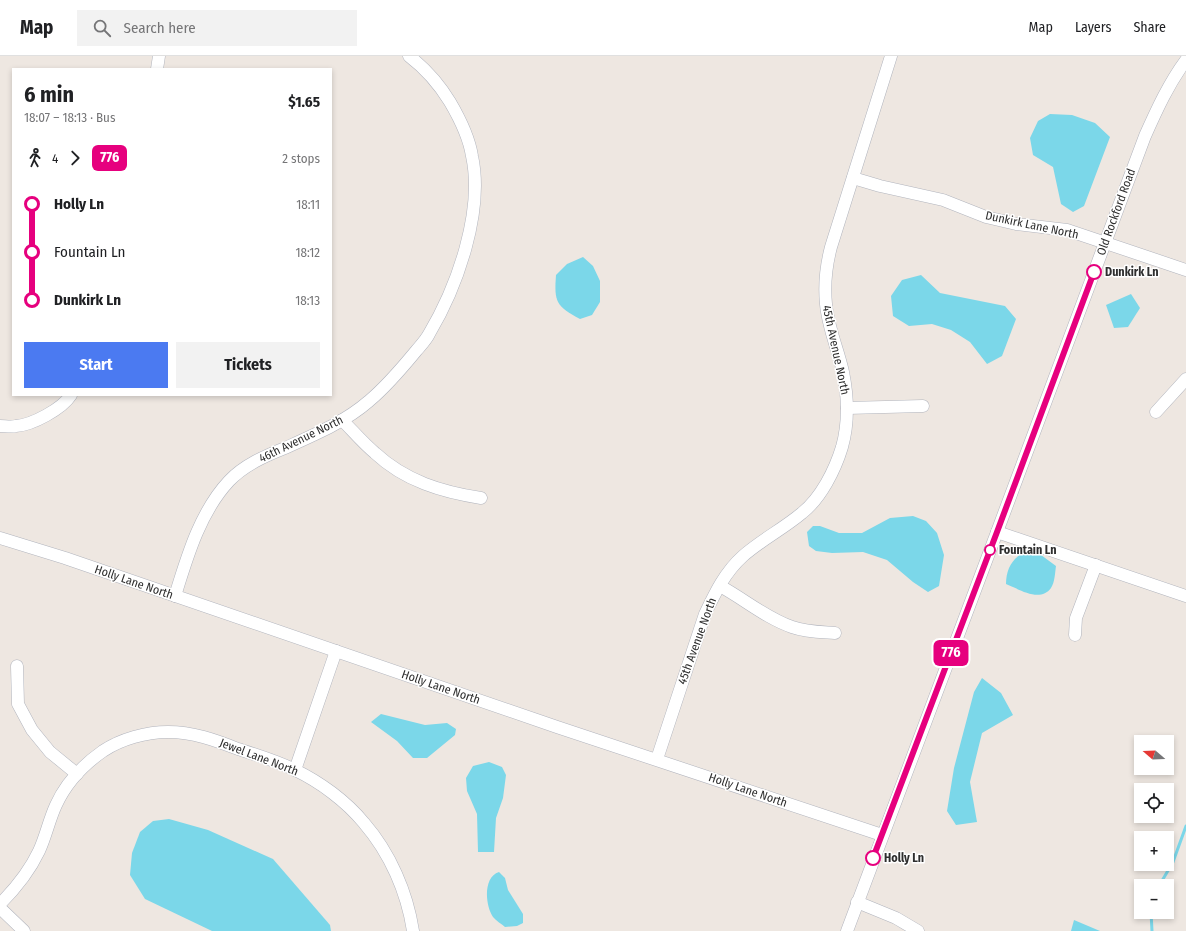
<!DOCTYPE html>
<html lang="en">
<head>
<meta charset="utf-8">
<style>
  body { margin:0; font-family:"Fira Sans Condensed",sans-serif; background:#f2f2f2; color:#202124; height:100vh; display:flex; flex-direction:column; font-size:15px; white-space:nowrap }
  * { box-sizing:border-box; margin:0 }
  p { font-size:13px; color:#757577 }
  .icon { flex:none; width:22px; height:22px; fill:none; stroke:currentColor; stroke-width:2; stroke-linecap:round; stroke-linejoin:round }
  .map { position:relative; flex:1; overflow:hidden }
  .panel { position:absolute; left:12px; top:12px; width:320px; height:328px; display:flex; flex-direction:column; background:#fff; border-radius:0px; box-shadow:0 2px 6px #0003 }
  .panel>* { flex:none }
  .badge { padding:0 8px; border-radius:6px; font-size:14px; line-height:26px }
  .needle { width:26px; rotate:289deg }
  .fabs { position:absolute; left:1134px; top:679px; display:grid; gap:8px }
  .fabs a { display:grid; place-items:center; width:40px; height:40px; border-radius:0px; background:#fff; box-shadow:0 2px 6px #0003; font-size:20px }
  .map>.badge { position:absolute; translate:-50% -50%; box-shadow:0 0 0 2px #fff }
  .legs { display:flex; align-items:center; gap:6px; height:44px; padding:0 12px; font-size:13px }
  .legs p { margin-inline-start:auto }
  .head { display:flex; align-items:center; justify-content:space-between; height:68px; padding:0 12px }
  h1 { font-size:22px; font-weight:700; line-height:30px }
  .action { display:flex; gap:8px; margin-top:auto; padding:8px 12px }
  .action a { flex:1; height:46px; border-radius:0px; background:#4b7af1; color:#fff; font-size:16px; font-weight:700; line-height:46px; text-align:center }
  .action a+a { background:#f2f2f2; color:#202124 }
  ul { padding:0 12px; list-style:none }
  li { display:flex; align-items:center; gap:14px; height:48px; font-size:15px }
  li i { display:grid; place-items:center; width:6px; height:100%; margin:0 5px; background:currentColor }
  li i::after { content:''; width:10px; height:10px; margin:-5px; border:3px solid; border-radius:50%; background:#fff }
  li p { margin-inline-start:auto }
  li:first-child i { background:linear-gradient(#0000 50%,currentColor 0) }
  li:last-child i { background:linear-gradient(currentColor 50%,#0000 0) }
  header { display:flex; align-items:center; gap:24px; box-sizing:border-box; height:56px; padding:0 20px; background:#fff; border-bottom:1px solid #e0e0e0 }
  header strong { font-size:19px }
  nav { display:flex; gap:22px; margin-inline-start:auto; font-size:14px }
  .search { width:280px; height:36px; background:#f2f2f2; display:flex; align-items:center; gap:10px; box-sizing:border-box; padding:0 14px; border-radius:0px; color:#757577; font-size:15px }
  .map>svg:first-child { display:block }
  .water { fill:#7bd7e9 }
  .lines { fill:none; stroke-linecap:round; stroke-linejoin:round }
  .stream { stroke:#7bd7e9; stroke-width:3 }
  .minor-casing { stroke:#b1b4bd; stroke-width:13 }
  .minor { stroke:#fff; stroke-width:12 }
  .line-1-casing { stroke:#fff; stroke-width:9 }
  .line-1 { stroke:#e6007e; stroke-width:6 }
  .stop-1-dot { fill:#fff; stroke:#e6007e; stroke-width:2 }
  .labels { text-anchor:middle; stroke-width:3; stroke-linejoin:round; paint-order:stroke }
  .street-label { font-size:12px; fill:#2e2e2e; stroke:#fff }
  .stop-label { font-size:12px; font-weight:bold; fill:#2e2e2e; stroke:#fff; text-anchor:start }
</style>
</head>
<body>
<header>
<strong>Map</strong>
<div class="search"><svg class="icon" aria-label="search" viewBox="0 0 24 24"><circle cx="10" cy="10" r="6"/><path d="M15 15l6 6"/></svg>Search here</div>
<nav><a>Map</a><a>Layers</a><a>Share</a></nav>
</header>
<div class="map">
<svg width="1186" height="875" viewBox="0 0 1186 875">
  <rect width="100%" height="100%" fill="#eee7e1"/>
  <g class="water">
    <path d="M 1050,58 L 1072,59 L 1095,67 L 1110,81 L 1084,150 L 1073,156 L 1061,148 L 1053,111 L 1033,99 L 1030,82 L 1038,65 Z"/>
    <path d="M 583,201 L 593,210 L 600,225 L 600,246 L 592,259 L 580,263 C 556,250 554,246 556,219 L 567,208 Z"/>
    <path d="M 921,219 L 940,237 L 1005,250 L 1016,263 L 1002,300 L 987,308 L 970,286 L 951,274 L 932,268 L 909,270 L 893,260 L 891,240 L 902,224 Z"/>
    <path d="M 1131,238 L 1140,252 L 1128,271 L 1114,272 L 1106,249 Z"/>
    <path d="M 913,460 L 926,465 L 937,477 L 944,499 L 939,530 L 928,536 L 913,526 L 887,504 L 863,496 L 832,497 L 816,495 L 809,490 L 807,476 L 813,470 L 820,470 L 839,477 L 862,477 L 890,462 Z"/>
    <path d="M 1024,496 L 1041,499 L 1056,510 C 1055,516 1055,526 1051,532 C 1040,547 1019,533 1006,528 C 1006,513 1012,503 1024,496 Z"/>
    <path d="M 982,622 L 1001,637 L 1013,659 L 982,677 L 970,726 L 977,766 L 956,769 L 947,755 L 954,712 L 974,636 Z"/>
    <path d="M 381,658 L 425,669 L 447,667 L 456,673 L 455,679 L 427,702 L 413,702 L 397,685 L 371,666 Z"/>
    <path d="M 489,706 L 502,711 L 506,719 L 503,742 L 496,762 L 494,796 L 478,796 L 477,758 L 467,735 L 466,722 L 473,710 Z"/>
    <path d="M 169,763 L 208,774 L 273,803 L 330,869 L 331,875 L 212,875 L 145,843 L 130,819 L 132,797 L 140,776 L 153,765 Z"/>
    <path d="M 499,816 L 505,822 L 508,834 L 523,858 L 523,867 L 517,870 L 505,871 C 502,868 496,865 493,861 C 485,849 483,821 499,816 Z"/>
    <path d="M 1074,864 L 1100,875 L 1071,875 Z"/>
  </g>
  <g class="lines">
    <g class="stream">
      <path d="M 1159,830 L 1173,806 L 1186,770"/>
      <path d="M 1151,856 L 1152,875"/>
    </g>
    <defs>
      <g id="minor">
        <path d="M 157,13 L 159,0"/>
        <path d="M 853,122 L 880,130 L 943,144 L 986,161 L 1016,168 L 1067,174 L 1186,214"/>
        <path d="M 847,352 L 923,350"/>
        <path d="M 1156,356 L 1186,323"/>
        <path d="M 342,364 C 353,375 363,387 375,397 C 405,425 442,436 481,442"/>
        <path d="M 0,370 C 5,370 11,371 16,370 C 32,369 62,353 71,339"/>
        <path d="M 997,476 L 1186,540"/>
        <path d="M 0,482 L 65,502 L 557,671 L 882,779"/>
        <path d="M 720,530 C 744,543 766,562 792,571 C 806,576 821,576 835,577"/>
        <path d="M 175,540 C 187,501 200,456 229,425 C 244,409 265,400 285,392 C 314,379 345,366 369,345 C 387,330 402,312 416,295 C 421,289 426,284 429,278 C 457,231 484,156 472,100 C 469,81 460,63 450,46 C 439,28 426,13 409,0"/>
        <path d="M 1075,579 L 1076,562 L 1096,509"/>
        <path d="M 17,610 L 18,648 L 32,674 L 50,696 L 77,718"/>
        <path d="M 657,703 L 705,558 C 715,537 725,516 743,500 C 761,484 783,473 802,457 C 821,442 835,414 842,391 C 849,366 848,341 843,316 C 838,293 828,272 826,248 C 824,228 826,210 831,191 L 891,0"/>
        <path d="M 295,714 L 336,595"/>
        <path d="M 857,846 L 896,862 L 918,875"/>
        <path d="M 0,848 C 15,833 30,814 39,795 C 46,780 49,764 56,749 C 66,727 83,709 103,695 C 121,683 146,676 168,676 C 193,676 215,684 238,693 C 257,699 277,705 295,714 C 320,726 346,745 364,767 C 390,797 407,836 413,875"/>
        <path d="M 0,852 L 24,875"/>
        <path d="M 847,875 L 997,476 L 1145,80 C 1157,53 1169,27 1186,4"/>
      </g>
    </defs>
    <use href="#minor" class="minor-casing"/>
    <use href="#minor" class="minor"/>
  </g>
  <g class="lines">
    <defs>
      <path id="line-1" d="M 873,802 L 997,476 L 1094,216"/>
    </defs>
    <use href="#line-1" class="line-1-casing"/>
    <use href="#line-1" class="line-1"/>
  </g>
  <g class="stop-1-dot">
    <circle cx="1094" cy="216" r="7"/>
    <circle cx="990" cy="494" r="5"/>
    <circle cx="873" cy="802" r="7"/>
  </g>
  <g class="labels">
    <g class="street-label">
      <text transform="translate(1116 156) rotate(-70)" y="4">Old Rockford Road</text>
      <text transform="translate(1032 169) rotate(12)" y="4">Dunkirk Lane North</text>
      <text transform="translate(836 294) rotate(78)" y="4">45th Avenue North</text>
      <text transform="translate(301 383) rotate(-26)" y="4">46th Avenue North</text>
      <text transform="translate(134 526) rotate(19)" y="4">Holly Lane North</text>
      <text transform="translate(697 585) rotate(-70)" y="4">45th Avenue North</text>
      <text transform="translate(441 631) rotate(19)" y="4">Holly Lane North</text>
      <text transform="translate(259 701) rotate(21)" y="4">Jewel Lane North</text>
      <text transform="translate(748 734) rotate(19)" y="4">Holly Lane North</text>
    </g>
    <g class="stop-label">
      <text x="1105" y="220">Dunkirk Ln</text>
      <text x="999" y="498">Fountain Ln</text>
      <text x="884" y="806">Holly Ln</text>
    </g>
  </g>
</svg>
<div class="fabs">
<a><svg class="needle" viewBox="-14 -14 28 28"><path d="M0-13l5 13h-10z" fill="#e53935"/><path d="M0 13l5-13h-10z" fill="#757577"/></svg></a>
<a><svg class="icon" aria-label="locate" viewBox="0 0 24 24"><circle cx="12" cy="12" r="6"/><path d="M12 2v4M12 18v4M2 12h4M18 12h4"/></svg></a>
<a>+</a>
<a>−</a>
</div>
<b class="badge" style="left:951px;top:597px;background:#e6007e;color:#fff">776</b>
<section class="panel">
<div class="head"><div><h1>6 min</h1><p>18:07 – 18:13 · Bus</p></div><b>$1.65</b></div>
<div class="legs"><svg class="icon" aria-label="walk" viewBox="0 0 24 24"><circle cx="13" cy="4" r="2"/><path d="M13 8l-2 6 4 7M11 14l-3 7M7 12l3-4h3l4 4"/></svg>4<svg class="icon" aria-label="forward" viewBox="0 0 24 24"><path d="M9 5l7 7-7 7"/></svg><b class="badge" style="background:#e6007e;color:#fff">776</b><p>2 stops</p></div>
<ul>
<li><i style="color:#e6007e"></i><b>Holly Ln</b><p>18:11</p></li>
<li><i style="color:#e6007e"></i><span>Fountain Ln</span><p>18:12</p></li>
<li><i style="color:#e6007e"></i><b>Dunkirk Ln</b><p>18:13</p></li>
</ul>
<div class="action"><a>Start</a><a>Tickets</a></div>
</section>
</div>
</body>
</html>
